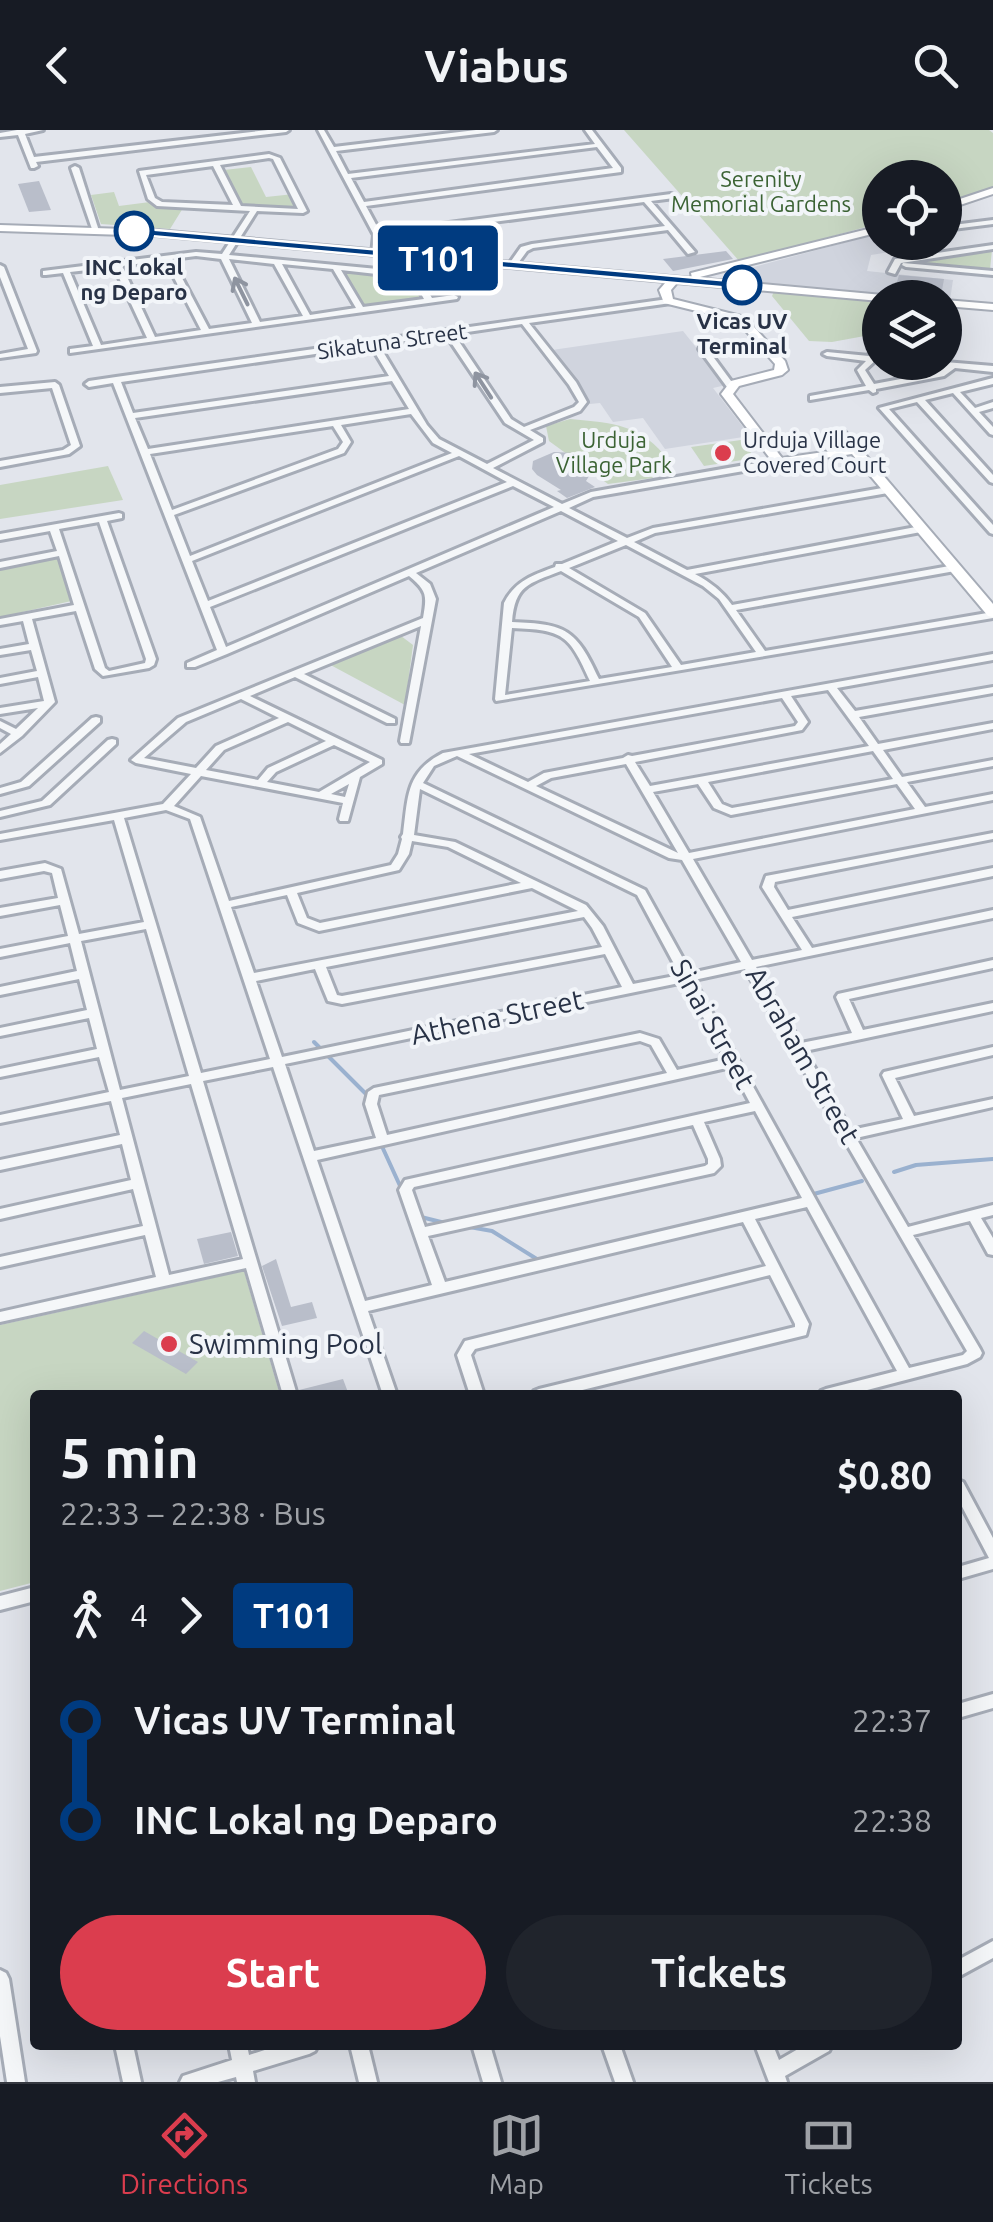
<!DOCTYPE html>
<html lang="en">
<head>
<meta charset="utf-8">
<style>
  body { margin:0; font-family:Ubuntu,sans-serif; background:#20242c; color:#f1f3f6; height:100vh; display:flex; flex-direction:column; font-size:38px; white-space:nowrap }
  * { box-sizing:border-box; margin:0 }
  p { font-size:32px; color:#9ea1a6 }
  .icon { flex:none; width:55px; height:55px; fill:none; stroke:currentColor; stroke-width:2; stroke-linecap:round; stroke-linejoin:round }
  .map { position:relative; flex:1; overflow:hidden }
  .drawer { position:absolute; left:30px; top:1260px; width:932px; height:660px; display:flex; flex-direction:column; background:#171b24; border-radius:10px; box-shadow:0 10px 40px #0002 }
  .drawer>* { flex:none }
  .badge { padding:0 20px; border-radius:8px; font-size:35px; line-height:65px }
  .tools { position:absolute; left:862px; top:30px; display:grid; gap:20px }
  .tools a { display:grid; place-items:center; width:100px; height:100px; border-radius:50%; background:#171b24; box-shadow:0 10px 40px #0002; font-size:50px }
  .map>.badge { position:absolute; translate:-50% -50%; box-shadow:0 0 0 5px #fff }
  .legs { display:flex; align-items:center; gap:15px; height:110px; padding:0 30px; font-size:32px }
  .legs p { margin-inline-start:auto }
  .summary { display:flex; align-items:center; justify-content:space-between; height:170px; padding:0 30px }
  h1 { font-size:55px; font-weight:700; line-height:75px }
  .cta { display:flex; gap:20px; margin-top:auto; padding:20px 30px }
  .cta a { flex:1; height:115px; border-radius:60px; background:#db3d4e; color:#fff; font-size:40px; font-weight:700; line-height:115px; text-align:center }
  .cta a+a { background:#20242c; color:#f1f3f6 }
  ul { padding:0 30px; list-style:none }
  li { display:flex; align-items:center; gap:35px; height:100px; font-size:38px }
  li i { display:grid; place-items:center; width:15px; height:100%; margin:0 12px; background:currentColor }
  li i::after { content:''; width:25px; height:25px; margin:-12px; border:8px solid; border-radius:50%; background:#171b24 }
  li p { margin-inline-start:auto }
  li:first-child i { background:linear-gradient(#0000 50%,currentColor 0) }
  li:last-child i { background:linear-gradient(currentColor 50%,#0000 0) }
  header { display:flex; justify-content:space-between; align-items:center; height:130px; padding:0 30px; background:#171b24; font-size:45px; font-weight:700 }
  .tabs { display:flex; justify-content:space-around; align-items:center; height:140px; border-top:2px solid #363941; background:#171b24; font-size:28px; color:#9ea1a6 }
  .tabs a { display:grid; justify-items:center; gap:5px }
  .tabs .active { color:#db3d4e }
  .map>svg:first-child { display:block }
  .built { fill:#d0d4de }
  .green { fill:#c7d6c2 }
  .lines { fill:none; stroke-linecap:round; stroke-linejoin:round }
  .stream { stroke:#9ab1cf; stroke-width:4 }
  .building { fill:#b9beca }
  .street-casing { stroke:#a6acb7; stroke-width:6 }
  .secondary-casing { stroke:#a6acb7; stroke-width:4 }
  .street { fill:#f5f7f9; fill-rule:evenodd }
  .secondary { fill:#fff; fill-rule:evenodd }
  .oneway { stroke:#8e94a0 }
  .line-1 { fill:#003b80; stroke:#fff; stroke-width:2.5 }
  .stop-1-dot { fill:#fff; stroke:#003b80; stroke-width:5 }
  .poi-dot { fill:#db3d4e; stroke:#f2f5f9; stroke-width:4 }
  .labels { text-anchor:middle; stroke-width:8; stroke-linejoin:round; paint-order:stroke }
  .far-park-label { font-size:22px; fill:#3b6334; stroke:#f2f5f9 }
  .far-stop-label { font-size:22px; font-weight:bold; fill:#283246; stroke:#f2f5f9 }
  .far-street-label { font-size:22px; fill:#283246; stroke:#f2f5f9 }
  .far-poi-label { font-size:22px; fill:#283246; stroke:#f2f5f9; text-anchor:start }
  .street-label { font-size:28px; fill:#283246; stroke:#f2f5f9 }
  .poi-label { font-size:28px; fill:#283246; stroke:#f2f5f9; text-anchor:start }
</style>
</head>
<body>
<header><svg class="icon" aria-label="back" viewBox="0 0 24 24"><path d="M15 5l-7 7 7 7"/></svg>Viabus<svg class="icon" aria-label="search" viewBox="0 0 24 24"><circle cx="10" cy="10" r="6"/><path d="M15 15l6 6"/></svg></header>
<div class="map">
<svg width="993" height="1952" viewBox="0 0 993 1952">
  <rect width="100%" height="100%" fill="#e2e5ec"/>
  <g class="built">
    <path d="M 880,103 L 880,112 L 908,113 L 915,118 L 871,125 L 867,141 L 953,150 L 950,170 L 746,151 L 739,141 Z"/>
    <path d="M 683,201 L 726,255 L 713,258 L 750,306 L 665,319 L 643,288 L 613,292 L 600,273 L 590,274 L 552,220 Z"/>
  </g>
  <g class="green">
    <path d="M 624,0 L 989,0 L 993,3 L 993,59 L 945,73 L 945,48 L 880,48 L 880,93 L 740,132 Z"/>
    <path d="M 251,37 L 266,67 L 294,64 L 302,79 L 243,77 L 224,40 Z"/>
    <path d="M 114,62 L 119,76 L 150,72 L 183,78 L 170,99 L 101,94 L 91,65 Z"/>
    <path d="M 992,120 L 990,140 L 915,132 L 916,130 Z"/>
    <path d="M 343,142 L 410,146 L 424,168 L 364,177 Z"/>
    <path d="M 775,159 L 880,168 L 880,172 L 870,205 L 832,212 L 809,211 L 772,166 Z"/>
    <path d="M 570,289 C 613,293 642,294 669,331 L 643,335 L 653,348 L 608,354 L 549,311 L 546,296 Z"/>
    <path d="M 741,310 L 755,328 L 704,336 L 691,317 Z"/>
    <path d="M 108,336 L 123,370 L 0,389 L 0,355 Z"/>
    <path d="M 63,422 L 76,470 L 0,487 L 0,433 Z"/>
    <path d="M 397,503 L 413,515 L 405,575 L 325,532 Z"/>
    <path d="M 244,1141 L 280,1265 L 35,1265 L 35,1452 L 0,1461 L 0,1195 Z"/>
  </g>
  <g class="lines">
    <g class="stream">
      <path d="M 314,912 L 366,964 L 367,970"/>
      <path d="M 380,1012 L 401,1058"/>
      <path d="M 894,1042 L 916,1035 L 993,1029"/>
      <path d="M 810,1065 L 862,1051"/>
      <path d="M 421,1087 L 445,1093"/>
      <path d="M 464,1096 L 492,1101 L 540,1131"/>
    </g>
  </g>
  <g class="building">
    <path d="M 39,51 L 51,80 L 29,82 L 18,54 Z"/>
    <path d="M 726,121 L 733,129 L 673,141 L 663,129 Z"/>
    <path d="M 899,145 L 944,149 L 941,166 L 894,162 Z"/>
    <path d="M 554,322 L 575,323 L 589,329 L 594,338 L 586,351 L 595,357 L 567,368 L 557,361 L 561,360 L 537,345 L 532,339 L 533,331 Z"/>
    <path d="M 231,1102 L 238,1126 L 204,1134 L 197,1109 Z"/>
    <path d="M 276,1129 L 291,1177 L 312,1172 L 317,1188 L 282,1196 L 262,1136 Z"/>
    <path d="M 144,1201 L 198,1232 L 186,1244 L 132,1213 Z"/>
    <path d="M 343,1249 L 349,1265 L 300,1265 L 299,1260 Z"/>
  </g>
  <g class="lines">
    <defs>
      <g id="street">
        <path d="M 17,0 L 43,0 L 25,4 L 34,27 L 268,0 L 289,0 L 286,2 L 36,32 L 38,36 L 34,38 L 31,38 L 18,5 L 0,7 L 0,3 Z"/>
        <path d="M 318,0 L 324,0 L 334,17 L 476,0 L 497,0 L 494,2 L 336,21 L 348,44 L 595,14 L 585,0 L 592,0 L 621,38 L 621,42 L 366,76 L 380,102 L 671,64 L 675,66 L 674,68 L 651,71 L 695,122 L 688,124 L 668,100 L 533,118 L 527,121 L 516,136 L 509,134 L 521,117 L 532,114 L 665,96 L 644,72 L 381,107 L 379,122 L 372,124 L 374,105 ZM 597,17 L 613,38 L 364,72 L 351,48 Z"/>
        <path d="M 269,24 L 280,28 L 307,81 L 303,83 L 257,81 L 229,125 L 409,142 L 418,144 L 432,168 L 454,165 L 458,167 L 457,169 L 70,223 L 70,219 L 93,216 L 63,143 L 46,145 L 43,145 L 43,141 L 196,122 L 222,124 L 250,81 L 157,76 L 148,69 L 139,41 ZM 269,28 L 273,29 L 298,79 L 241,76 L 220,35 ZM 213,36 L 233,75 L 162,72 L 155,68 L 146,45 ZM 196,126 L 221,129 L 252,193 L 209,199 L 172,129 ZM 229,129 L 274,134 L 303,186 L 260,192 ZM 165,130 L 201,200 L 155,207 L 122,136 ZM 282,134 L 333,139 L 356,178 L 310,185 ZM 114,137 L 147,208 L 101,215 L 70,142 ZM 341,140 L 412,148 L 424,169 L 363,177 Z"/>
        <path d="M 75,36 L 79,38 L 99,101 L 92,99 L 71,38 Z"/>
        <path d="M 993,90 L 993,94 L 945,100 L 945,96 Z"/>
        <path d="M 993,115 L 993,119 L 901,133 L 895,144 L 888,142 L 895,129 Z"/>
        <path d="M 903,133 L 993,141 L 993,145 L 906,137 L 902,135 Z"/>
        <path d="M 0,135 L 4,137 L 37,221 L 36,223 L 0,228 L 0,224 L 28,219 L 0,147 Z"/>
        <path d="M 668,169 L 672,171 L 671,173 L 529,193 L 576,252 L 587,272 L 580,281 L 530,300 L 543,308 L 543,312 L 493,338 L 562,374 L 591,362 L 779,329 L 783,332 L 779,335 L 593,367 L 569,378 L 627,408 L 653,398 L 888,357 L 893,360 L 888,363 L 655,403 L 634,412 L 687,440 L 921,396 L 926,399 L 921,402 L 695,444 C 710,452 722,461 732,475 L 955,435 L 960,438 L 955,441 L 736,480 L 765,521 L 993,482 L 993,488 L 496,571 L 495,569 L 504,473 C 515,451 533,445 555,437 L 556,434 L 562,434 L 618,411 L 561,381 L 416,443 L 430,454 L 436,469 L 409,613 L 401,613 L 400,611 L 421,496 L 304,544 L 395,589 L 395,593 L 387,593 L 295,547 L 250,566 L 382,630 L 382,634 L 360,647 L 348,691 L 340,691 L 339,689 L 343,673 L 201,646 L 174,676 L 200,687 L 229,771 L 391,735 L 398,724 L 402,709 L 401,707 L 403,704 C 408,666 406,642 443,623 L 993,524 L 993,530 L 837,558 L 855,581 L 993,557 L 993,563 L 859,587 L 878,614 L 993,593 L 993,599 L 883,620 L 902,647 L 993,630 L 993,636 L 907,652 L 925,677 L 993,664 L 993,670 L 693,729 L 752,830 L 802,820 L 762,757 L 766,746 L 993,703 L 993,709 L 775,752 L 774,757 L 788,780 L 993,738 L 993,746 L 792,787 L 812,818 L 993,780 L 993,788 L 756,837 L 801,913 L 852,903 L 836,867 L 838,864 L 993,830 L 993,838 L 849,869 L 863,900 L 993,873 L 993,881 L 805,921 L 851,1000 L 903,989 L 882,945 L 884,942 L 993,917 L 993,925 L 895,948 L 914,986 L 993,969 L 993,977 L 856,1008 L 908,1097 L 993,1075 L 993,1085 L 981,1088 L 993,1108 L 993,1125 L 988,1124 L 970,1091 L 913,1105 L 980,1219 L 982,1223 L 980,1227 L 967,1234 L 848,1265 L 819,1265 L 821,1261 L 826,1259 L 897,1241 L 807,1077 L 755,1089 L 809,1194 L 806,1205 L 562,1265 L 532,1265 L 534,1261 L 539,1259 L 795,1197 L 795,1194 L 770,1145 L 475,1219 L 471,1225 L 484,1265 L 470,1265 L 457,1225 L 465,1211 L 766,1136 L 743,1092 L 368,1181 L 397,1265 L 383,1265 L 273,937 L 203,951 L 297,1265 L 283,1265 L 246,1138 L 0,1192 L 0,1182 L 156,1147 L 145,1105 L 0,1137 L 0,1127 L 143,1096 L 133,1059 L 0,1089 L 0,1079 L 131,1050 L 122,1014 L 0,1040 L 0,1030 L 120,1005 L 111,971 L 0,993 L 0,985 L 109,962 L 99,927 L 0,947 L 0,939 L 97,919 L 89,888 L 0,906 L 0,898 L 87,880 L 79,849 L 0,865 L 0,857 L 77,841 L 70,813 L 0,827 L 0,819 L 68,806 L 60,775 L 0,786 L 0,778 L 58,768 L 52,743 L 44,741 L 0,749 L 0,741 L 45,733 L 61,739 L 79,804 L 144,792 L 114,690 L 0,710 L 0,704 L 163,674 L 191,644 L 136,633 L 131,630 L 178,588 L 423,488 C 427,465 427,461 409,446 L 227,524 L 195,537 L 187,537 L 187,533 L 217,520 L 113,253 L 89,257 L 85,254 L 89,251 L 116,247 ZM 522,194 L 569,255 L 579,272 L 574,277 L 524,297 L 511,289 L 454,204 ZM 446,205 L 505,293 L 534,310 L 487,334 L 439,309 L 427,295 L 379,215 ZM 371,216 L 389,246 L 133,283 L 121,252 ZM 392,251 L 409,279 L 148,319 L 135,288 ZM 411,284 L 433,313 L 452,323 L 190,426 L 174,385 L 344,323 L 351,312 L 341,295 ZM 333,296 L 343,312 L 338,319 L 172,380 L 150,324 ZM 459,326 L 507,352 L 208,471 L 192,431 ZM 513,356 L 554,377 L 226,517 L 210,477 ZM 626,415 L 703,456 L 719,469 L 756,522 L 681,535 L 645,483 L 569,438 ZM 561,441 L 639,487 L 672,537 L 599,549 C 576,499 566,494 512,492 C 515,455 528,454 561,441 ZM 512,498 C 563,500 569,504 590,551 L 505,565 ZM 828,560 L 869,616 L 650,656 L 635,632 L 802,600 L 808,592 L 791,566 ZM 782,568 L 798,592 L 795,596 L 632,626 L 628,625 L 623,628 L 544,643 L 528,652 L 469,624 ZM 241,569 L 279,588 L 216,616 L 196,638 L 144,628 L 186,592 ZM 288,592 L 326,611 L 268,638 L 258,650 L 206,640 L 224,620 ZM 334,615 L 370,632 L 319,662 L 267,652 L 276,642 ZM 873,621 L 893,649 L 732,678 L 722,674 L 708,652 ZM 457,626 L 669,728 L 682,730 L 741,832 L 691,843 L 645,760 L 423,653 L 434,636 ZM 626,634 L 678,723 L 536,656 L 551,648 ZM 349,654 L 345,667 L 331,664 ZM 698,654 L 714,678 L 731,685 L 897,654 L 915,679 L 689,723 L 653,662 ZM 420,659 L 637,765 L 680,845 L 633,854 L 603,796 L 586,775 L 455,712 L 414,705 ZM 166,680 L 190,689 L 270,929 L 201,943 L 124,688 ZM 412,711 L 448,717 L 521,753 L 320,793 L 307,788 L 297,763 L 399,740 L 409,724 ZM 532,758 L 578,781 L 254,843 L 231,777 L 287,765 L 298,793 L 319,801 ZM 584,787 L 592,798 L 602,817 L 342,866 L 337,865 L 326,837 ZM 146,799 L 189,946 L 120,960 L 81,811 ZM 605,824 L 622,857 L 282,927 L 256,851 L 315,839 L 328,871 L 342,874 ZM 745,839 L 967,1221 L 963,1225 L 909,1238 L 694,850 ZM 684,852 L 726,929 L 677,940 L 659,909 L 640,903 L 374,958 L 368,962 L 365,974 L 376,1008 L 314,1021 L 285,934 ZM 640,911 L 651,915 L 667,943 L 387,1005 L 377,974 L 379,965 ZM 731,937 L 750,973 L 405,1050 L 399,1060 L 432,1155 L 365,1171 L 317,1030 ZM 191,954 L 243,1129 L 169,1145 L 122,968 ZM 755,981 L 802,1068 L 445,1152 L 428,1106 L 714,1043 L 721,1036 L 720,1029 L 704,992 ZM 693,995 L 708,1029 L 708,1034 L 705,1036 L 425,1097 L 412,1060 L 414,1057 Z"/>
        <path d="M 877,194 L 880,194 L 877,229 L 865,240 L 874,254 L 938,242 L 945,237 L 910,232 L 945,232 L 993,236 L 993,242 L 955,238 L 944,246 L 876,259 L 876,262 L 873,263 L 869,260 L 810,270 L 810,266 L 866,256 L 857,240 L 866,231 L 827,226 L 823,224 L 827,222 L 869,226 Z"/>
        <path d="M 700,217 L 706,217 L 734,255 L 733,257 L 727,257 L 699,219 Z"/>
        <path d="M 993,248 L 993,254 L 960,262 L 975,278 L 993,272 L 993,278 L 979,282 L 993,297 L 993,305 L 990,304 L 953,263 L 925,270 L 993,345 L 993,353 L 990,352 L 917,272 L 889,279 L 993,395 L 993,404 L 990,403 L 879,278 Z"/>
        <path d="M 55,252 L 59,255 L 80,316 L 69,324 L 0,337 L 0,331 L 63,320 L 71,315 L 52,258 L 0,263 L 0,257 Z"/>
        <path d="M 837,300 L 843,300 L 858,318 L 858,322 L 852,322 L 836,302 Z"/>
        <path d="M 119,383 L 122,384 L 122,388 L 107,391 L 156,529 L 154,535 L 149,538 L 103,546 L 95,539 L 76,481 L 32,489 L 55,572 L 22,606 L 0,623 L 0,614 L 11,604 L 0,598 L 0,591 L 16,599 L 38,578 L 0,584 L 0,578 L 44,571 L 38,547 L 0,554 L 0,548 L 37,541 L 31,520 L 0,525 L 0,519 L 29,514 L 23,491 L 0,495 L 0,489 L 74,475 L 59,426 L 0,438 L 0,432 L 57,421 L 50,401 L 0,410 L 0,404 ZM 99,392 L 146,529 L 145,533 L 109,541 L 105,538 L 59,399 Z"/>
        <path d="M 96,587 L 100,588 L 100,592 L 29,656 L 0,664 L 0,658 L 21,652 L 92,588 Z"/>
        <path d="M 112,609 L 116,610 L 116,614 L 50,675 L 0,687 L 0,681 L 42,671 L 108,610 Z"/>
        <path d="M 958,1350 L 963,1352 L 993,1408 L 993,1439 L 958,1449 L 958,1437 L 989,1428 L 958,1369 Z"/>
        <path d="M 35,1457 L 35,1471 L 0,1480 L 0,1466 Z"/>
        <path d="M 993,1564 L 993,1578 L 958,1588 L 958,1574 Z"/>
        <path d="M 993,1811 L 993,1828 L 958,1847 L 958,1830 Z"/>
        <path d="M 0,1840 L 6,1843 L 9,1849 L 25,1952 L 7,1952 L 0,1906 Z"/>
        <path d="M 115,1915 L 133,1915 L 141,1952 L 123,1952 Z"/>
        <path d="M 229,1915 L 247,1915 L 249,1925 L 280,1915 L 318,1915 L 315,1921 L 309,1924 L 253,1941 L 255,1952 L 237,1952 L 236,1947 L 218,1952 L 180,1952 L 183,1946 L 232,1930 Z"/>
        <path d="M 350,1915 L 368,1915 L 377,1952 L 359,1952 Z"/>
        <path d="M 472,1915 L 490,1915 L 501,1952 L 483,1952 Z"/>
        <path d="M 602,1915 L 620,1915 L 633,1952 L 615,1952 Z"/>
        <path d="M 755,1915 L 773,1915 L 779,1930 L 805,1915 L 832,1915 L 829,1921 L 785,1946 L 787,1952 L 769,1952 Z"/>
      </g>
      <g id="secondary">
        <path d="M 993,58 L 993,64 L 945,80 L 945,74 Z"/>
        <path d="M 0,95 L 157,100 L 692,148 L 691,143 L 880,96 L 880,102 L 696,148 L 883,165 L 888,168 L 880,168 L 880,171 L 677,153 L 671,160 L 673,169 L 745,187 L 785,231 L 788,240 L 782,245 L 739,256 L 733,264 L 782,328 L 859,317 L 993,474 L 993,487 L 988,486 L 852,324 L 775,335 L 721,264 L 731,251 L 774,240 L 775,234 L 737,191 L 664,173 L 659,160 L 666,152 L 157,106 L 0,101 Z"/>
        <path d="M 945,170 L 993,174 L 993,180 L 945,176 Z"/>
      </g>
    </defs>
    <use href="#street" class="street-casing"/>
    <use href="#secondary" class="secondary-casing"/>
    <use href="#street" class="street"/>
    <use href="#secondary" class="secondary"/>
  </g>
  <defs><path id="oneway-shaft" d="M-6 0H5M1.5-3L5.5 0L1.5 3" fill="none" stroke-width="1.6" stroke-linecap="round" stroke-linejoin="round" transform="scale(2.5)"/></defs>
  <g class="oneway">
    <use href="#oneway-shaft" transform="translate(241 161) rotate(-116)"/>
    <use href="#oneway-shaft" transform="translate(483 255) rotate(-123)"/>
  </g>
  <path class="line-1" d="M 134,98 L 742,152 L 748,155 L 742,159 L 129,104 Z"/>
  <g class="stop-1-dot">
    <circle cx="134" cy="101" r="18"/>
    <circle cx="742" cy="155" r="18"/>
  </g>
  <g class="poi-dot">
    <circle cx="723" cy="323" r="10"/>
    <circle cx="169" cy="1214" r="10"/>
  </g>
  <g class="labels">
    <g class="far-park-label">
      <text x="761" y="57">Serenity<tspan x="761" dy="25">Memorial Gardens</tspan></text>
      <text x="614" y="318">Urduja<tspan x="614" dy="25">Village Park</tspan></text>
    </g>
    <g class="far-stop-label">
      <text x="134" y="145">INC Lokal<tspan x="134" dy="25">ng Deparo</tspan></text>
      <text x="742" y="199">Vicas UV<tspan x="742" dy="25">Terminal</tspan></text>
    </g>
    <g class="far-street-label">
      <text transform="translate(392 211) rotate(-8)" y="8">Sikatuna Street</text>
    </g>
    <g class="far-poi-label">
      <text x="743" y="318">Urduja Village<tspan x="743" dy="25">Covered Court</tspan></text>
    </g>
    <g class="street-label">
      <text transform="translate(497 887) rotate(-12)" y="10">Athena Street</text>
      <text transform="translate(713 894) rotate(61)" y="10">Sinai Street</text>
      <text transform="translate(803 925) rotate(60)" y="10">Abraham Street</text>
    </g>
    <g class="poi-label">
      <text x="189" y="1224">Swimming Pool</text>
    </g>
  </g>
</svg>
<div class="tools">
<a><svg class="icon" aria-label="locate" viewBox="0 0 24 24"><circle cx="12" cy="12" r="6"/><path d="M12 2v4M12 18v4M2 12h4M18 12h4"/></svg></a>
<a><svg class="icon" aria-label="layers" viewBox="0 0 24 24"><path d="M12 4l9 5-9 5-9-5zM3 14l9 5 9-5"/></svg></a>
</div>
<b class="badge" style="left:438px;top:128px;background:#003b80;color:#fff">T101</b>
<section class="drawer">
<div class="summary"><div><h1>5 min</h1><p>22:33 – 22:38 · Bus</p></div><b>$0.80</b></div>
<div class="legs"><svg class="icon" aria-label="walk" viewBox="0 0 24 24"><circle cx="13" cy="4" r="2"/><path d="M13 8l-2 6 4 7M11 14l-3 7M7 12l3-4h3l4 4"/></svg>4<svg class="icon" aria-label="forward" viewBox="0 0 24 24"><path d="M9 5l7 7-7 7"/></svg><b class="badge" style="background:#003b80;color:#fff">T101</b></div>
<ul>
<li><i style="color:#003b80"></i><b>Vicas UV Terminal</b><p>22:37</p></li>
<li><i style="color:#003b80"></i><b>INC Lokal ng Deparo</b><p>22:38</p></li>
</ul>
<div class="cta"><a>Start</a><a>Tickets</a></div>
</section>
</div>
<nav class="tabs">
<a class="active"><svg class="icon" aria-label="directions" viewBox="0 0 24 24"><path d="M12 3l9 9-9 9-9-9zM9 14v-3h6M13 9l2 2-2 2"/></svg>Directions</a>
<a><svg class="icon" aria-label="map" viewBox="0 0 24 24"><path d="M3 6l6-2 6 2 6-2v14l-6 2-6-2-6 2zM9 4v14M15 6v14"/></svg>Map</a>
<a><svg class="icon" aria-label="tickets" viewBox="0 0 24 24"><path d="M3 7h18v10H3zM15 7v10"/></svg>Tickets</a>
</nav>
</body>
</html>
